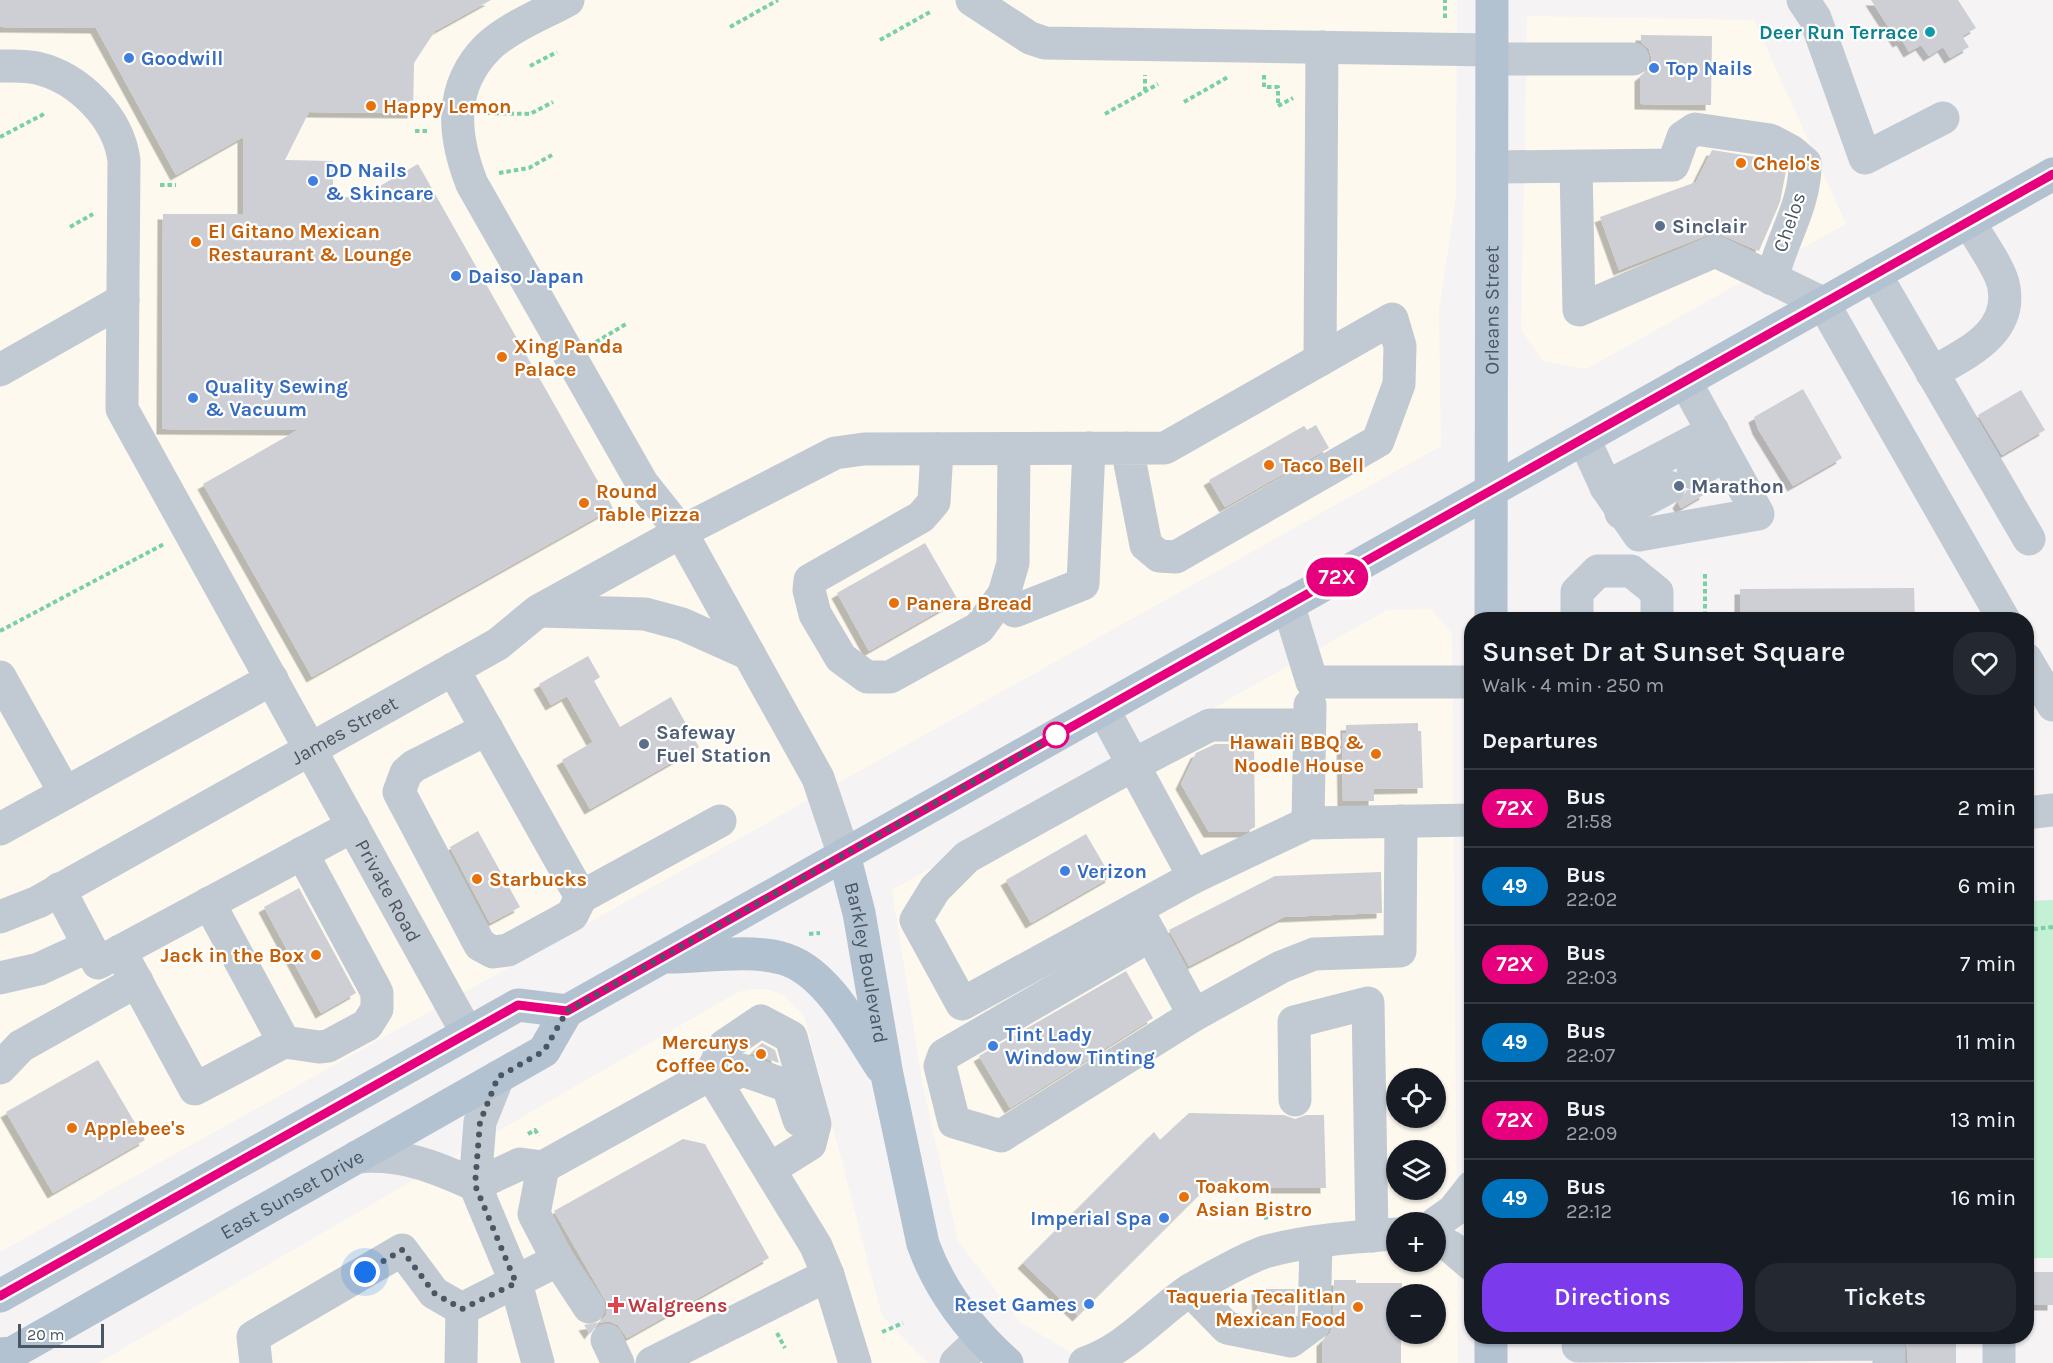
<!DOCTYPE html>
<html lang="en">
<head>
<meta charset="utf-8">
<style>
  body { margin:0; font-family:Karla,sans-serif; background:#242831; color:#f1f3f6; height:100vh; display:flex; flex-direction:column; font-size:22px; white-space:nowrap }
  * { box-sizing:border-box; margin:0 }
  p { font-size:20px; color:#9ea1a6 }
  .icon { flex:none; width:33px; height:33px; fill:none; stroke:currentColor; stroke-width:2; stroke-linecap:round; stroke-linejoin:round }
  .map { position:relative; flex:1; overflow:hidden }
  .side { position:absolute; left:1464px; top:612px; width:570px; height:732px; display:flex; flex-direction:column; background:#171b24; border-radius:24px; box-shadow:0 2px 4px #0004 }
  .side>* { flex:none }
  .badge { padding:0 12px; border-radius:20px; font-size:21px; line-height:39px }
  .buttons { position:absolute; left:1386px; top:1068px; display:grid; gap:12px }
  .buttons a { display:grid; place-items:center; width:60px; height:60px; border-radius:50%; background:#171b24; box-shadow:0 2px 4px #0004; font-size:30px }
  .scale { position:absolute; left:18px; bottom:15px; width:86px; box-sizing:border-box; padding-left:6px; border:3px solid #4a5661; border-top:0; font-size:16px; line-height:21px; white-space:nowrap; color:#4a5661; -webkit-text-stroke:4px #fff; paint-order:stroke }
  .you { position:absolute; width:30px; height:30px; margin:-15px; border:4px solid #fff; border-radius:50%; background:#1a73e8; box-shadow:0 0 0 9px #1a73e833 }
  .map>.badge { position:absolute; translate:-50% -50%; box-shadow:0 0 0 3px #fff }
  h2 { padding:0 18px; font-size:22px; line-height:54px }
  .round { display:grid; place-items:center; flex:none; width:63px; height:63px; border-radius:24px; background:#242831 }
  .overview { display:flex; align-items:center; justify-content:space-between; height:102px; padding:0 18px }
  h1 { font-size:28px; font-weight:600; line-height:45px }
  .cta { display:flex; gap:12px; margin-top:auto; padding:12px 18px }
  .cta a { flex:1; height:69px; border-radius:24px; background:#7c3aed; color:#fff; font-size:24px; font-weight:600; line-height:69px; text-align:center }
  .cta a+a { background:#242831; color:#f1f3f6 }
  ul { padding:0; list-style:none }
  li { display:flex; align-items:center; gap:18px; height:78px; padding:0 18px; border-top:2px solid #363941 }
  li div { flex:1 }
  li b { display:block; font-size:22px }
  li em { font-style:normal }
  li .badge { min-width:66px; font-weight:700; text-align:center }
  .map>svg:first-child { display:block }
  .commercial { fill:#fdf9ef; fill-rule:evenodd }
  .green { fill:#c3f1d5 }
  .building { fill:#cdcfd5; filter:url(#shadow) }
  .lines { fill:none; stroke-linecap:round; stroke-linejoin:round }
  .path { stroke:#7ad0a6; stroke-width:4; stroke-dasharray:4.5 3; stroke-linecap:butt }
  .minor { stroke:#c1cad2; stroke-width:33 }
  .major { stroke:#b3c2d1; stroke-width:33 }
  .line-casing { stroke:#fff; stroke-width:14 }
  .line { stroke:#e6007e; stroke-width:9 }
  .walk { stroke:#4a5661; stroke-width:6; stroke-dasharray:0 10.8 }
  .culture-dot { fill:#0f9aa8; stroke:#fff; stroke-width:2 }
  .shop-dot { fill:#3f7fe0; stroke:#fff; stroke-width:2 }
  .food-dot { fill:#e8710a; stroke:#fff; stroke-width:2 }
  .service-dot { fill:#5c6f8a; stroke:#fff; stroke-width:2 }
  .stop-dot { fill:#fff; stroke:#e6007e; stroke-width:3 }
  .health-dot { fill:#e0444e; stroke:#fff; stroke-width:2 }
  .labels { text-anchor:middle; stroke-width:4.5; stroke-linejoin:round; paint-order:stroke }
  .culture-label { font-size:20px; font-weight:bold; fill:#0d838f; stroke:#fff; text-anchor:end }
  .shop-label { font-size:20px; font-weight:bold; fill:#366cbe; stroke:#fff; text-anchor:start }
  .food-label { font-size:20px; font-weight:bold; fill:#c56008; stroke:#fff; text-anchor:start }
  .street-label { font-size:20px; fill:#4a5661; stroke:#fff }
  .service-label { font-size:20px; font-weight:bold; fill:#4e5e75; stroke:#fff; text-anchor:start }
  .health-label { font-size:20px; font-weight:bold; fill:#be3a42; stroke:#fff; text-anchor:start }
</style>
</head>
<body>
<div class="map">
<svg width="2053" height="1363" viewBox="0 0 2053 1363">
  <defs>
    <filter id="shadow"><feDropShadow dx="-5.5" dy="5.5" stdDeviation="0" flood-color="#0004"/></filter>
  </defs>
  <rect width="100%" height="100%" fill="#f5f3f3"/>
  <g class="commercial">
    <path d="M 0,0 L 1457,0 L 1456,197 L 1439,310 L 1441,446 L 0,1252 Z"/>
    <path d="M 1527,16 L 1754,20 L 1846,224 L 1586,369 L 1543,361 L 1521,330 Z"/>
    <path d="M 1431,609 L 1452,633 L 1458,1363 L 1088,1363 L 1020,1322 L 958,1241 L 923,1087 L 892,890 L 1387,610 ZM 1396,1078 L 1436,1078 L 1436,1118 L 1396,1118 ZM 1396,1150 L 1436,1150 L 1436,1190 L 1396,1190 ZM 1396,1222 L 1436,1222 L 1436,1262 L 1396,1262 ZM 1396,1294 L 1436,1294 L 1436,1334 L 1396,1334 Z"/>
    <path d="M 751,989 L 766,989 L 782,994 L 804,1015 L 882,1316 L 928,1363 L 98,1363 L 738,992 Z"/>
  </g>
  <path class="green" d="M 2053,900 L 2053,1258 L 2027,1258 L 2027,901 Z"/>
  <g class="building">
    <path d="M 0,0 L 491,0 L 435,31 L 414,63 L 413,113 L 309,112 L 285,160 L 333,161 L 333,197 L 361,197 L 418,164 L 613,508 L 312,677 L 203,484 L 298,430 L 162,429 L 163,214 L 243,214 L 243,137 L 176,175 L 96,28 L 0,27 Z"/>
    <path d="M 1871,0 L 1958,0 L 1976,28 L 1962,36 L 1969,47 L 1950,58 L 1943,47 L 1929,56 L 1921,45 L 1909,52 L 1902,40 L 1898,42 Z"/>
    <path d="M 1641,35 L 1712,36 L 1711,105 L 1640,104 L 1640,76 L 1649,69 L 1652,60 L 1649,49 L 1641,42 Z"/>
    <path d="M 1712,150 L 1763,158 L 1786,171 L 1780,202 L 1759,251 L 1715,232 L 1619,270 L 1600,217 L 1696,182 Z"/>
    <path d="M 1803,389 L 1842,458 L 1793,486 L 1758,429 L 1754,417 Z"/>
    <path d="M 2021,390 L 2045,430 L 2002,455 L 1978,415 Z"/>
    <path d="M 1316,425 L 1329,448 L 1225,507 L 1209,480 L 1304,426 L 1307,430 Z"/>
    <path d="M 1703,489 L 1705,494 L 1681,508 L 1678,503 L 1687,490 Z"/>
    <path d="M 925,543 L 958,600 L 869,651 L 837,593 Z"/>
    <path d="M 1914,588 L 1915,620 L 1740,620 L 1740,589 Z"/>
    <path d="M 588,656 L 600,677 L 594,681 L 620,727 L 671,697 L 699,747 L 590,809 L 562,760 L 593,742 L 567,696 L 551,705 L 539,684 Z"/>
    <path d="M 1418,723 L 1418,731 L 1421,731 L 1423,788 L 1374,789 L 1374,801 L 1343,801 L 1342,733 L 1346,733 L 1346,725 Z"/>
    <path d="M 1215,744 L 1254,744 L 1255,827 L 1246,832 L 1209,832 L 1181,784 L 1196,753 Z"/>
    <path d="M 478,831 L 520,907 L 490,923 L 450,847 Z"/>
    <path d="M 1086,834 L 1111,877 L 1031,923 L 1006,880 Z"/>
    <path d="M 1381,872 L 1382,913 L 1284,917 L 1189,966 L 1169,930 L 1275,876 Z"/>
    <path d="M 299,888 L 356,993 L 321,1013 L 264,907 Z"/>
    <path d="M 1126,971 L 1153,1018 L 1010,1108 L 979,1056 Z"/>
    <path d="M 762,1043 L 775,1050 L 779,1063 L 751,1053 Z"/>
    <path d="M 98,1060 L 145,1140 L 53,1193 L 6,1112 Z"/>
    <path d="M 1189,1113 L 1284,1115 L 1295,1119 L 1306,1115 L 1324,1115 L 1326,1188 L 1206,1188 L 1078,1316 L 1023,1263 L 1154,1132 L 1160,1140 Z"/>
    <path d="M 683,1139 L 705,1144 L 769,1258 L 627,1338 L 618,1325 L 609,1321 L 598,1323 L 590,1334 L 584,1325 L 600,1322 L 606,1315 L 608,1305 L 554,1211 Z"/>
    <path d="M 2029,1272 L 2053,1272 L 2053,1305 L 2030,1305 Z"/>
    <path d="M 1334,1280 L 1356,1280 L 1356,1283 L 1402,1283 L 1402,1294 L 1396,1294 L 1396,1334 L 1401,1334 L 1401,1363 L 1322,1363 L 1322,1341 L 1330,1333 L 1333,1324 Z"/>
    <path d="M 1257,1289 L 1296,1289 L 1295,1314 L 1258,1313 Z"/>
    <path d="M 1906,1336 L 1956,1336 L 1956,1363 L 1908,1363 Z"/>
  </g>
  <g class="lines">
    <g class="path">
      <path d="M 1445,18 L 1445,0"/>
      <path d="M 730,27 L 778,0"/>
      <path d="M 880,40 L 930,12"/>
      <path d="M 530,66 L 557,52"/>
      <path d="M 1264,75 L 1264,87 L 1278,87 L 1278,106 L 1293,98"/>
      <path d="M 1145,91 L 1145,75"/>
      <path d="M 1184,102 L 1228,77"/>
      <path d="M 487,113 L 530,114 L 553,102"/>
      <path d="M 1105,114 L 1158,84"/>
      <path d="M 415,131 L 429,131"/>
      <path d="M 0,137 L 44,114"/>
      <path d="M 499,173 L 529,168 L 552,155"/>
      <path d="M 160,185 L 176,185"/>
      <path d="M 70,227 L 93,214"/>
      <path d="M 596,342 L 626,324"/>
      <path d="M 1705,574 L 1705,620"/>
      <path d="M 0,631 L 164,544"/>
      <path d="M 2026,930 L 2053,927"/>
      <path d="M 809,934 L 820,933"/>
      <path d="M 528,1134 L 535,1130 L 539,1136"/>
      <path d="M 1263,1208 L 1267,1221"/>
      <path d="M 882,1332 L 903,1323"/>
      <path d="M 777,1333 L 785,1348"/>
    </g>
    <g class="minor">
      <path d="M 568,0 C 543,14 509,27 488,47 C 448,87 453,136 472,184 L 642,483 L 681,532 L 818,778 L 844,855"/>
      <path d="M 972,0 L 1030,38 L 1045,43 L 1492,50"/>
      <path d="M 1803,0 L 1815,18 L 1865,158 L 1943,118"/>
      <path d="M 1492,59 L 1633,59"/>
      <path id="s1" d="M 0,66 C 12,66 25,65 37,68 C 79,78 119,118 124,161 L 122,409 L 467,1033"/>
      <path d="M 1492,167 L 1673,165 L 1683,137 L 1695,129 L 1770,140 L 1791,151 L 1805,163 C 1806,204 1781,240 1772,279"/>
      <path d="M 1576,167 L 1579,310 L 1715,251 L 1823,303 L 2004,620"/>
      <path d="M 1875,274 L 2029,539"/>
      <path d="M 1320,360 L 1322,47"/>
      <path d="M 0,370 L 123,300"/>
      <path d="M 1932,373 C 1967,353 2015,332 2003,283 C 1998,265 1978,238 1969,222"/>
      <path d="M 1584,439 L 1606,487 L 1639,535 L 1758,514 L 1685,381"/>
      <path d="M 937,449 L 934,502 L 921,517 L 810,580 L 809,590 L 815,614 L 841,658 L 867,677 L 890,677 L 979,628 L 1004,594"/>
      <path d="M 1014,449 L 1013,563 L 1004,594 L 1015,611 L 1083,584 L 1089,448"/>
      <path d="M 1693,473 L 1725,456"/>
      <path d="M 1606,487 L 1713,431"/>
      <path d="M 1621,513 L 1669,487"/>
      <path d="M 1288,604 L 1312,682 L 1472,682"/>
      <path d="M 540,611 L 645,614 L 682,624 L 749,654"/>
      <path d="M 1577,620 L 1577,592 L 1598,571 L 1631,571 L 1657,592 L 1657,620"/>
      <path d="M 2026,659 L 2053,705"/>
      <path d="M 453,669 L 581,897 L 720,821"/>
      <path d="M 0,677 L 65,793"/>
      <path d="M 1103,709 L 1194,877 L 1308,823 L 1472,820"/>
      <path d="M 487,729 L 414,766 L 406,773 L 399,792 L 480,945 L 493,952 L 508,950 L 572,915 L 581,897"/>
      <path d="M 2026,813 L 2053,810"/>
      <path d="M 1308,823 L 1310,705"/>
      <path d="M 0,829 L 272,679"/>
      <path d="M 1194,877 L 962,1004 L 916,920 L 935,889 L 967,857 L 1133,765 L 1210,725 L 1307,725"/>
      <path d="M 59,889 L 98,963 L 353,826"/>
      <path d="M 1140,915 L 1194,1015 L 1281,967 L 1314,954 L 1400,951 L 1401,821"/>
      <path id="s2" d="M 0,917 L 38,902 L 498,644 L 538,611 L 681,532 L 835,453 L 864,449 L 1165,448 L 1392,319 L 1400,346 L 1399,384 L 1378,441 L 1176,557 L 1159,556 L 1146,545 L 1127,448"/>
      <path d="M 1151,935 L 944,1055 L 940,1066 L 954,1122 L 1001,1136 L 1194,1015"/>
      <path d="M 120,951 L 195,1089 L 284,1042 L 209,903"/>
      <path d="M 0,978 L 39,969 L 89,946"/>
      <path d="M 284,1042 L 319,1047 L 328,1046 L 367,1025 L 377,1009 L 377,993 L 373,985 L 302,853"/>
      <path d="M 0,1068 L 21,1046 L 137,981"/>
      <path d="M 711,1074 L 724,1046 L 761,1021 L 791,1037 L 815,1124 L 810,1144 L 770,1169"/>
      <path d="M 498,1077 L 480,1122 L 475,1185 L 516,1283 L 538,1363"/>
      <path d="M 717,1082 L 742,1070 L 788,1086 L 799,1120"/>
      <path d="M 1295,1100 L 1294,1022 L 1368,1003 L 1372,1236"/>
      <path d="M 357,1157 C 402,1153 436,1167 475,1185 L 520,1164 L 543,1167 L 711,1074 L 816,1246 L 828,1275 L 855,1363"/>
      <path d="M 1436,1223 L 1453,1211 L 1472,1187"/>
      <path d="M 1436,1239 L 1451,1247 L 1472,1265"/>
      <path d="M 558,1260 L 589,1307"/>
      <path d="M 1190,1290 L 1227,1328 L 1291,1341 L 1314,1324 L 1316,1243"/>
      <path d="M 462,1309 L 558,1260 L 534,1214 L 543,1167"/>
      <path d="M 1999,1336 L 1999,1363"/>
      <path d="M 607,1340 L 618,1363"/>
      <path d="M 1578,1346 L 1889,1344 L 1889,1363"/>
      <path d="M 256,1363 L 253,1337 L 402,1250 L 434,1293 L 462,1309"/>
      <path d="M 461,1363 L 462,1309"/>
      <path d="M 652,1363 L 828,1275"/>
      <path d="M 956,1363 L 981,1339"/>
      <path d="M 1085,1363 C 1128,1348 1153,1315 1190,1290 C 1207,1280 1250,1256 1268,1251 C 1309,1240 1355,1237 1396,1234"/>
    </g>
    <g class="major">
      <path id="s3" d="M 1491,620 L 1492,0"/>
      <path id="s4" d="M 844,855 L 859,913 L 887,1075 L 923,1244 C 940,1291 970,1330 1007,1363"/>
      <path d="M 667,957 C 701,957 749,949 781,958 C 826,969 857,1031 881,1067"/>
      <path d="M 0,1296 L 518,1005 L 567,1011"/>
      <path d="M 1491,1336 L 1491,1363"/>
      <path id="s5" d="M 0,1354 L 12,1353 L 544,1051 L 567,1011 L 2053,174"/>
    </g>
  </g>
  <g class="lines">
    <defs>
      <path id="line" d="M 0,1296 L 518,1005 L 567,1011 L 2053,174"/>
    </defs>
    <use href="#line" class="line-casing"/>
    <use href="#line" class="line"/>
    <path class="walk" d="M 365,1272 L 402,1250 L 434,1293 L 462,1309 L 516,1283 L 475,1185 L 480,1122 L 498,1077 L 544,1051 L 567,1011 L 1061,732 L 1056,735"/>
  </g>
  <circle class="culture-dot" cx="1930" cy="32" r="6"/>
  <g class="shop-dot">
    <circle cx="129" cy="58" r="6"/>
    <circle cx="1654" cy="68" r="6"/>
    <circle cx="313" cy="181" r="6"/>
    <circle cx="456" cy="276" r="6"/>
    <circle cx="193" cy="398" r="6"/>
    <circle cx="1065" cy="871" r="6"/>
    <circle cx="993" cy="1046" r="6"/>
    <circle cx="1164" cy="1218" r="6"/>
    <circle cx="1089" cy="1304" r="6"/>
  </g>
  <g class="food-dot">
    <circle cx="371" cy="106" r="6"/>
    <circle cx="1741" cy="163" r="6"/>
    <circle cx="196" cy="242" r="6"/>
    <circle cx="502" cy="357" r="6"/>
    <circle cx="1269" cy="465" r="6"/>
    <circle cx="584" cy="503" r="6"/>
    <circle cx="894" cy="603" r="6"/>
    <circle cx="1376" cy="754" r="6"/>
    <circle cx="477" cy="879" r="6"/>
    <circle cx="316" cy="955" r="6"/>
    <circle cx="761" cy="1054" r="6"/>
    <circle cx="72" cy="1128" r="6"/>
    <circle cx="1184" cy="1197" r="6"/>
    <circle cx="1358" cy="1307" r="6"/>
  </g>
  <g class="service-dot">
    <circle cx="1660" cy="226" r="6"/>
    <circle cx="1679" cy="486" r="6"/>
    <circle cx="644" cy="744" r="6"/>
  </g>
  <circle class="stop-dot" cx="1056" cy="735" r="12"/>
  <path class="health-dot" d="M613 1296h6v6h6v6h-6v6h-6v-6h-6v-6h6z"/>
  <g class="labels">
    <g class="culture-label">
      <text x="1918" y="39">Deer Run Terrace</text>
    </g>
    <g class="shop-label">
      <text x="141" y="65">Goodwill</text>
      <text x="1666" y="75">Top Nails</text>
      <text x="325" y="177">DD Nails<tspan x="325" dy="23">&amp; Skincare</tspan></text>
      <text x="468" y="283">Daiso Japan</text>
      <text x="205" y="393">Quality Sewing<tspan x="205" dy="23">&amp; Vacuum</tspan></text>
      <text x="1077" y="878">Verizon</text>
      <text x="1005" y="1041">Tint Lady<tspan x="1005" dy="23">Window Tinting</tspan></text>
      <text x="1152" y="1225" text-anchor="end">Imperial Spa</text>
      <text x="1077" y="1311" text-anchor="end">Reset Games</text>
    </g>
    <g class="food-label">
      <text x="383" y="113">Happy Lemon</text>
      <text x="1753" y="170">Chelo's</text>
      <text x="208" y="238">El Gitano Mexican<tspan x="208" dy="23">Restaurant &amp; Lounge</tspan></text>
      <text x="514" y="353">Xing Panda<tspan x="514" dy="23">Palace</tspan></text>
      <text x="1281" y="472">Taco Bell</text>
      <text x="596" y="498">Round<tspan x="596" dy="23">Table Pizza</tspan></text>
      <text x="906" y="610">Panera Bread</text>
      <text x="1364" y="749" text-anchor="end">Hawaii BBQ &amp;<tspan x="1364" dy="23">Noodle House</tspan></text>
      <text x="489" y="886">Starbucks</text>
      <text x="304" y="962" text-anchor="end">Jack in the Box</text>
      <text x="749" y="1049" text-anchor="end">Mercurys<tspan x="749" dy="23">Coffee Co.</tspan></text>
      <text x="84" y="1135">Applebee's</text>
      <text x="1196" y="1193">Toakom<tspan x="1196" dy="23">Asian Bistro</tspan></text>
      <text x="1346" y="1303" text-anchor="end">Taqueria Tecalitlan<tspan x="1346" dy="23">Mexican Food</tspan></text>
    </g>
    <g class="street-label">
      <text transform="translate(1789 222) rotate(-71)" y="7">Chelos</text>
      <text dy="7" stroke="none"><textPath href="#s3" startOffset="310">Orleans Street</textPath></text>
      <text dy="7" stroke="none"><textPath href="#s2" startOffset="392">James Street</textPath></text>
      <text dy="7" stroke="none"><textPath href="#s1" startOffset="970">Private Road</textPath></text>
      <text dy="7" stroke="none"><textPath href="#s4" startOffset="110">Barkley Boulevard</textPath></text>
      <text dy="7" stroke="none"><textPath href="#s5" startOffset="334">East Sunset Drive</textPath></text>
    </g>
    <g class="service-label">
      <text x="1672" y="233">Sinclair</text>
      <text x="1691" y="493">Marathon</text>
      <text x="656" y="739">Safeway<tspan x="656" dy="23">Fuel Station</tspan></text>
    </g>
    <g class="health-label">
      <text x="628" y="1312">Walgreens</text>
    </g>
  </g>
</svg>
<div class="buttons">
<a><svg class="icon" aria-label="locate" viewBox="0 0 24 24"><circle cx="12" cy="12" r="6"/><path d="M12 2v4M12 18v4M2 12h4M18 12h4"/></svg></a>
<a><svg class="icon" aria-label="layers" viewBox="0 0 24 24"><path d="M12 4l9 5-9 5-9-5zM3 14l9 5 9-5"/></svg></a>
<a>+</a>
<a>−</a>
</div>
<div class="scale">20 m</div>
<div class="you" style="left:365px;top:1272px"></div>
<b class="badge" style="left:1337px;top:577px;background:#e6007e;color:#fff">72X</b>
<section class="side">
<div class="overview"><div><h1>Sunset Dr at Sunset Square</h1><p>Walk · 4 min · 250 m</p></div><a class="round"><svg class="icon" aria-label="heart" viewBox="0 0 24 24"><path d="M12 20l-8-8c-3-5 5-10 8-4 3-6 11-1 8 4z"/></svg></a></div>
<h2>Departures</h2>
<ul>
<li><span class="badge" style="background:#e6007e;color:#fff">72X</span><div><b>Bus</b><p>21:58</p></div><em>2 min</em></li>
<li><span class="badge" style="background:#0072bc;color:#fff">49</span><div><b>Bus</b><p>22:02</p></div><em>6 min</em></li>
<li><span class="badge" style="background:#e6007e;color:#fff">72X</span><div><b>Bus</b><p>22:03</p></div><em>7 min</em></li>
<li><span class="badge" style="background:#0072bc;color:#fff">49</span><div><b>Bus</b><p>22:07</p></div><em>11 min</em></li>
<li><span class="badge" style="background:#e6007e;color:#fff">72X</span><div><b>Bus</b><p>22:09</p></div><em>13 min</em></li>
<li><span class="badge" style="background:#0072bc;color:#fff">49</span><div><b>Bus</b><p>22:12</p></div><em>16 min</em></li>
</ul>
<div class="cta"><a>Directions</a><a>Tickets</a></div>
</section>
</div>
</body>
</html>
